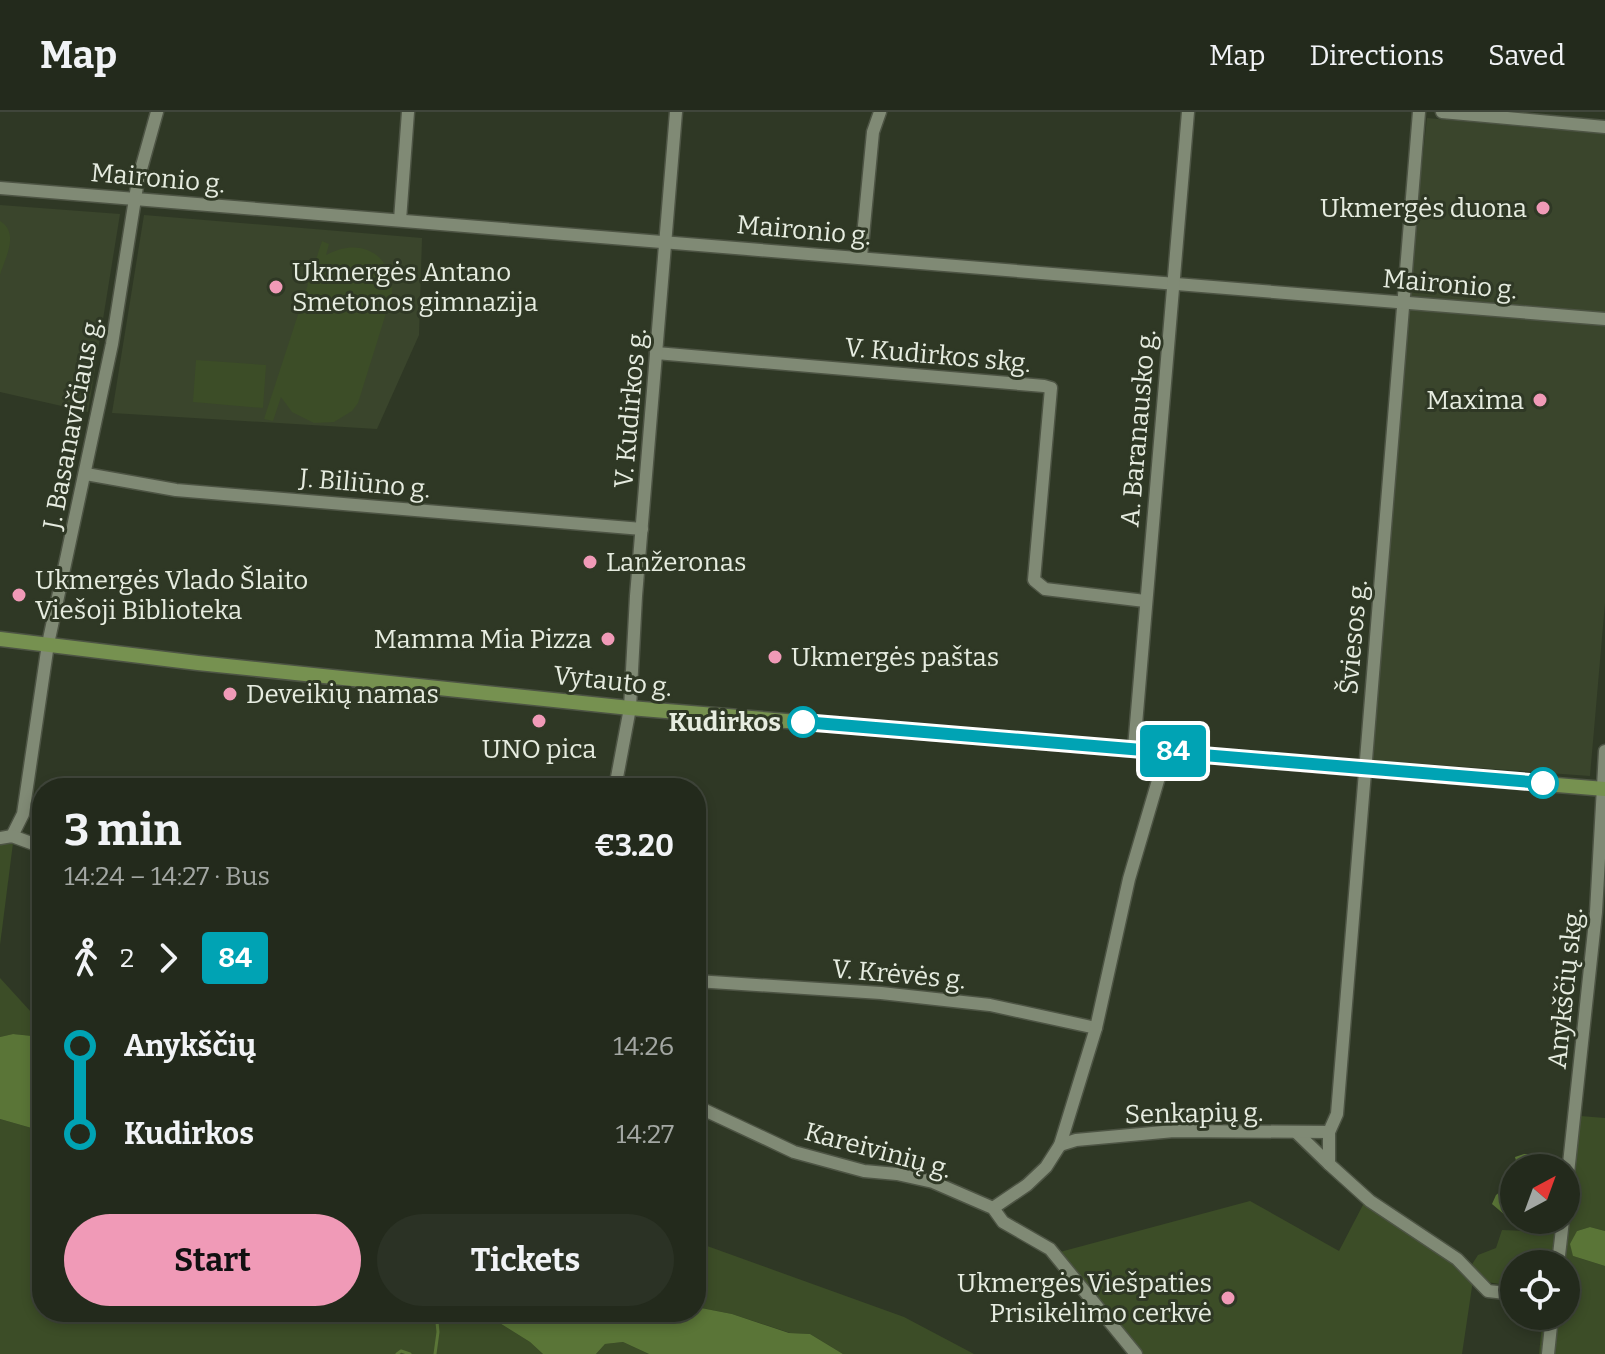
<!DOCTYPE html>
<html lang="en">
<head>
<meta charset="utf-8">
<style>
  body { margin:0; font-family:Bitter,serif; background:#2b3225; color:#f1f3f6; height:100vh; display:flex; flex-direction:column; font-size:30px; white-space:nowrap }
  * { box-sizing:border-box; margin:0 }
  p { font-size:26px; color:#a3a7a3 }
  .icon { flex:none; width:44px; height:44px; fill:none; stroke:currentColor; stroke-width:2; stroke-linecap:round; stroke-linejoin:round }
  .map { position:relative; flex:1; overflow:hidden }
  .sheet { position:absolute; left:32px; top:666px; width:674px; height:544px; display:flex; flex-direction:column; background:#232a1c; border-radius:32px; box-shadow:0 4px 12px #0003,0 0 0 2px #40463b }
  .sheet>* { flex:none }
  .badge { padding:0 16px; border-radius:6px; font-size:28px; line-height:52px }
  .needle { width:52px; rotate:41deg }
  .buttons { position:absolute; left:1500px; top:1042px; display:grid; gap:16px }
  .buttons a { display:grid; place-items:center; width:80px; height:80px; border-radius:50%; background:#232a1c; box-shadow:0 4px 12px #0003,0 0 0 2px #40463b; font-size:40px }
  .map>.badge { position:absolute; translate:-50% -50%; box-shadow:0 0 0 4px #fff }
  .legs { display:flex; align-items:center; gap:12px; height:88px; padding:0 32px; font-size:26px }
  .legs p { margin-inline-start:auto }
  .head { display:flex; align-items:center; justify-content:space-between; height:136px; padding:0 32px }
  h1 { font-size:44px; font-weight:700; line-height:60px }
  .cta { display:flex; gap:16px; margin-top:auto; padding:16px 32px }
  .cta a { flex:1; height:92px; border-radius:48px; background:#f09ab7; color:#111; font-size:32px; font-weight:700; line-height:92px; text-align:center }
  .cta a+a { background:#2b3225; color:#f1f3f6 }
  ul { padding:0 32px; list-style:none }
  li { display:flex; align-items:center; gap:28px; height:88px; font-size:30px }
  li i { display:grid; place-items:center; width:12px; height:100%; margin:0 10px; background:currentColor }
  li i::after { content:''; width:20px; height:20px; margin:-10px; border:6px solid; border-radius:50%; background:#232a1c }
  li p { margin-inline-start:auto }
  li:first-child i { background:linear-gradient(#0000 50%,currentColor 0) }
  li:last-child i { background:linear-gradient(currentColor 50%,#0000 0) }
  header { display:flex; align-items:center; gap:48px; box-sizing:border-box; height:112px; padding:0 40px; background:#232a1c; border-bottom:2px solid #40463b }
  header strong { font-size:38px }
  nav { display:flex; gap:44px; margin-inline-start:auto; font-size:28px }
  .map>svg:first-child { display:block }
  .built { fill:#3a452c }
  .green { fill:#3c4d27 }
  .water { fill:#5a7537 }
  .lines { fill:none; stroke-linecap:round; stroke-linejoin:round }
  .stream { stroke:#5a7537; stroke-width:3 }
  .minor-casing { stroke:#4d5444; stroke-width:15 }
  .major-casing { stroke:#4d5444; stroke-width:17 }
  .minor { stroke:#808a75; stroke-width:12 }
  .major { stroke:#769150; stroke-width:14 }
  .line-1-casing { stroke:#fff; stroke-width:18 }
  .line-1 { stroke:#00a3b4; stroke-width:12 }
  .poi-dot { fill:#f09ab7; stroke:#2f3825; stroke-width:3 }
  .stop-1-dot { fill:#fff; stroke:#00a3b4; stroke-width:4 }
  .labels { text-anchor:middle; stroke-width:6; stroke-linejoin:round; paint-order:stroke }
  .street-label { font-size:26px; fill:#e6ece0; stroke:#2f3825 }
  .poi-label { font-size:26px; fill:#e6ece0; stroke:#2f3825; text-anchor:start }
  .stop-label { font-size:26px; font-weight:bold; fill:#e6ece0; stroke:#2f3825; text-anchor:end }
</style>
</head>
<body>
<header>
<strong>Map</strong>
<nav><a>Map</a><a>Directions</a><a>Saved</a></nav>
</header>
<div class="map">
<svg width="1605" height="1242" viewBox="0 0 1605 1242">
  <rect width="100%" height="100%" fill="#2f3825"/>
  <g class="built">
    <path d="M 1427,6 L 1605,22 L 1605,491 L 1590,664 L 1369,648 L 1407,189 Z"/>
    <path d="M 0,93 L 120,102 L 88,300 L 0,280 Z"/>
    <path d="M 144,103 L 422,126 L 419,223 L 377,317 L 112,301 Z"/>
  </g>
  <g class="green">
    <path d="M 0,109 C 20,121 5,146 0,163 Z"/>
    <path d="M 322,129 L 329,132 L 326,143 C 361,124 393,142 392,182 L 358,291 L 352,299 L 334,310 L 314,311 L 292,300 L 281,285 L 273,309 L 264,307 Z"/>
    <path d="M 196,248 L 266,253 L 263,296 L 193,290 Z"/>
    <path d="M 13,731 L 0,833 L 0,732 Z"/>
    <path d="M 0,866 L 31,900 L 42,903 L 42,925 L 13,922 L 0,925 Z"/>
    <path d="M 1568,1003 L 1605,1006 L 1605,1119 L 1590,1115 L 1577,1119 L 1573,1144 L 1605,1154 L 1605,1242 L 1539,1242 L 1543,1204 L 1566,1204 L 1566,1152 L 1514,1152 L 1514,1174 L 1486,1170 L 1471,1154 L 1478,1143 L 1496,1136 L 1502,1118 L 1555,1120 L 1557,1108 L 1566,1108 L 1566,1056 L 1562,1056 Z"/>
    <path d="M 0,1007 L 42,1019 L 42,1200 L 482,1200 L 530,1230 L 543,1242 L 0,1242 Z"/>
    <path d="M 1250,1089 L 1339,1139 L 1365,1089 L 1443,1142 L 1473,1168 L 1462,1242 L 1142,1242 L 1060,1140 Z"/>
    <path d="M 696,1130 L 904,1205 L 974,1242 L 843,1242 L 810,1222 L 790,1221 L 732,1202 L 696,1195 Z"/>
    <path d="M 623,1230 L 649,1242 L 596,1242 L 605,1232 Z"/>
  </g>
  <g class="water">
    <path d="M 13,922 L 42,925 L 42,965 L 31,968 L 42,985 L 42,1019 L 0,1007 L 0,925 Z"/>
    <path d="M 1524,1042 L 1536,1042 L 1543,1046 L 1545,1056 L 1518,1056 L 1515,1045 Z"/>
    <path d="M 1509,1073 L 1514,1074 L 1514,1108 L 1528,1108 L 1524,1113 L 1512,1109 L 1492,1092 L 1496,1083 Z"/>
    <path d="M 1590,1115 L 1605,1119 L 1605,1154 L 1573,1144 L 1570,1132 L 1577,1119 Z"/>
    <path d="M 696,1195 L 732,1202 L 789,1221 L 810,1222 L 843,1242 L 649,1242 L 623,1230 L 605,1232 L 596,1242 L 543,1242 L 530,1230 L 482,1200 L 696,1200 Z"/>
  </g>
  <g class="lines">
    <g class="stream">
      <path d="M 397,1242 L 401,1239 L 410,1242"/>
      <path d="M 435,1242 L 438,1220 L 436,1200"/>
    </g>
    <defs>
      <g id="minor">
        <path d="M 1419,0 L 1337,1002 L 1329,1020 L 1329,1052 L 1370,1089 L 1457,1147 L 1488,1179 L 1514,1182"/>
        <path d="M 1442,0 L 1605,15"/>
        <path d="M 0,76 L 1605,207"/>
        <path d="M 400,108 L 408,0"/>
        <path d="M 861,145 L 873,20 L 880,0"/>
        <path d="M 656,241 L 1044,274 L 1051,276 L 1034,468 L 1045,477 L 1145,489"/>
        <path d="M 86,362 L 176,378 L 642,417"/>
        <path d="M 1134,636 L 1188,0"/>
        <path d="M 615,676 L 630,596 L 636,484 L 676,0"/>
        <path d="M 12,724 L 23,702 L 48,532 L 112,232 L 138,68 L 157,0"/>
        <path d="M 0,726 L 12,724 L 42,735"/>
        <path d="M 696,869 L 881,881 L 990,893 L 1096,916"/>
        <path d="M 696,994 L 794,1040 L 864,1059 L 897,1062 L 933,1070 L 993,1096 L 1003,1110 L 1050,1137 L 1136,1242"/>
        <path d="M 1297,1021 L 1329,1052"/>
        <path d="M 1060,1033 L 1076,1028 L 1174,1019 L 1329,1020"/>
        <path d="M 1566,1080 L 1596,800 L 1605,639"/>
        <path d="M 993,1096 L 1027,1073 L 1046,1055 L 1060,1033 L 1096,916 L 1129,767 L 1167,638"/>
        <path d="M 1558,1152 L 1563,1108"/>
        <path d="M 1548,1242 L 1552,1204"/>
      </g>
      <path id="major" d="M 0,527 L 198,551 L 630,596 L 1605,677"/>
    </defs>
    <use href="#minor" class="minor-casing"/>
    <use href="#major" class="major-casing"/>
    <use href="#minor" class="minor"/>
    <use href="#major" class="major"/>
  </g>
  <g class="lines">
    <defs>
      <path id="line-1" d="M 803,610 L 1543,671"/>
    </defs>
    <use href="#line-1" class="line-1-casing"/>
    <use href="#line-1" class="line-1"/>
  </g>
  <g class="poi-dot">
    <circle cx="1543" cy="96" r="8"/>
    <circle cx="276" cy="175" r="8"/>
    <circle cx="1540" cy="288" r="8"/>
    <circle cx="590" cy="450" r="8"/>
    <circle cx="19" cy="483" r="8"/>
    <circle cx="608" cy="527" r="8"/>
    <circle cx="775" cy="545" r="8"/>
    <circle cx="230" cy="582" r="8"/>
    <circle cx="539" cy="609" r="8"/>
    <circle cx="1228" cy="1186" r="8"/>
  </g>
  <g class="stop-1-dot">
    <circle cx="803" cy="610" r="14"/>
    <circle cx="1543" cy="671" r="14"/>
  </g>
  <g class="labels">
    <g class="street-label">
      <text transform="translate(158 66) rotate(5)" y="9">Maironio g.</text>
      <text transform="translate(804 118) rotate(5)" y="9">Maironio g.</text>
      <text transform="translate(1450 172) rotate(5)" y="9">Maironio g.</text>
      <text transform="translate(938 243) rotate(5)" y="9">V. Kudirkos skg.</text>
      <text transform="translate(630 296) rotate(-85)" y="9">V. Kudirkos g.</text>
      <text transform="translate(72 311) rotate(-79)" y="9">J. Basanavičiaus g.</text>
      <text transform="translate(1138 316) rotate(-85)" y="9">A. Baranausko g.</text>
      <text transform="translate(365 371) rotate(5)" y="9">J. Biliūno g.</text>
      <text transform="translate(1353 525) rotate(-85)" y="9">Šviesos g.</text>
      <text transform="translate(613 569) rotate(6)" y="9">Vytauto g.</text>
      <text transform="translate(899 862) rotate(5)" y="9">V. Krėvės g.</text>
      <text transform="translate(1565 876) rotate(-84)" y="9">Anykščių skg.</text>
      <text transform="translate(1194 1001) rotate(-1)" y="9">Senkapių g.</text>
      <text transform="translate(878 1038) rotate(15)" y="9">Kareivinių g.</text>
    </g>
    <g class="poi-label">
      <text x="1527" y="105" text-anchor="end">Ukmergės duona</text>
      <text x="292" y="169">Ukmergės Antano<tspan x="292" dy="30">Smetonos gimnazija</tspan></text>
      <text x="1524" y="297" text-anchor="end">Maxima</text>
      <text x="606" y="459">Lanžeronas</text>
      <text x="35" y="477">Ukmergės Vlado Šlaito<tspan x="35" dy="30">Viešoji Biblioteka</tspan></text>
      <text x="592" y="536" text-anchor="end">Mamma Mia Pizza</text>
      <text x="791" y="554">Ukmergės paštas</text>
      <text x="246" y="591">Deveikių namas</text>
      <text x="539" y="646" text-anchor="middle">UNO pica</text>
      <text x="1212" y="1180" text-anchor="end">Ukmergės Viešpaties<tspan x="1212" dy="30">Prisikėlimo cerkvė</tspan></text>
    </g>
    <g class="stop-label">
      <text x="781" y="619">Kudirkos</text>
    </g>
  </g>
</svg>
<div class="buttons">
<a><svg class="needle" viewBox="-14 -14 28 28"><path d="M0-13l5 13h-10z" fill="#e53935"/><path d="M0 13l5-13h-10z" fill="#a3a7a3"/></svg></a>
<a><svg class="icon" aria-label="locate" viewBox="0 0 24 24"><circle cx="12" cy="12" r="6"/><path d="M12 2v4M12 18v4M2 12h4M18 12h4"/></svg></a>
</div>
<b class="badge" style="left:1173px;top:639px;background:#00a3b4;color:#fff">84</b>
<section class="sheet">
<div class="head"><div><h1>3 min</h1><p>14:24 – 14:27 · Bus</p></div><b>€3.20</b></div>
<div class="legs"><svg class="icon" aria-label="walk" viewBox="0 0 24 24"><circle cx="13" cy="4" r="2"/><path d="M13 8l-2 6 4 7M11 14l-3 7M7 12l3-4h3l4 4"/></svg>2<svg class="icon" aria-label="forward" viewBox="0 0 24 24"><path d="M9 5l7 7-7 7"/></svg><b class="badge" style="background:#00a3b4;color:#fff">84</b></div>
<ul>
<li><i style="color:#00a3b4"></i><b>Anykščių</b><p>14:26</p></li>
<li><i style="color:#00a3b4"></i><b>Kudirkos</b><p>14:27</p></li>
</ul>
<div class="cta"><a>Start</a><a>Tickets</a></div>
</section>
</div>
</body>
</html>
